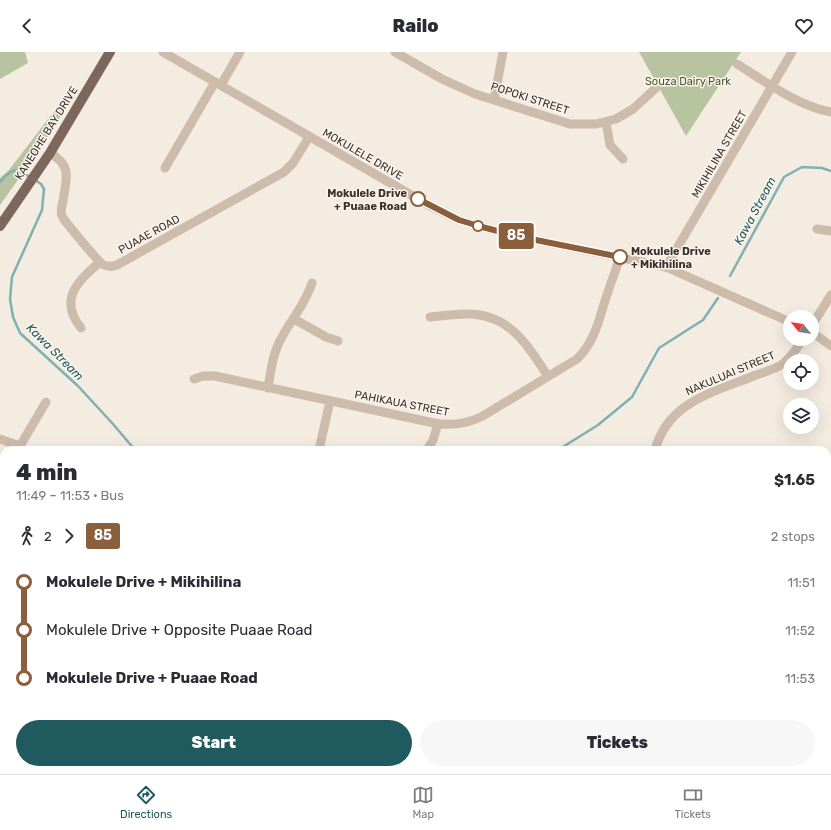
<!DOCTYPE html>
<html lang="en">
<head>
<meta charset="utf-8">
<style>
  body { margin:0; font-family:Rubik,sans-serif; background:#f7f7f7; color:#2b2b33; height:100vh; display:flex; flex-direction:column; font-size:15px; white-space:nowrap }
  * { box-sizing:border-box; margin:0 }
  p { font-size:13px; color:#7c7c81 }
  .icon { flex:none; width:22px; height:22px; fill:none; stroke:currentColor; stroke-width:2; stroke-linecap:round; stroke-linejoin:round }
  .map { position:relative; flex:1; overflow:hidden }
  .panel { position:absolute; left:0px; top:394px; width:831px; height:328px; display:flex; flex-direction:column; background:#fff; border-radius:12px 12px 0 0; box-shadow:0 4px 16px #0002 }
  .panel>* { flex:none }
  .badge { padding:0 8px; border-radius:3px; font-size:14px; line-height:26px }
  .needle { width:26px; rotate:300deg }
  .fabs { position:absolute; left:783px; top:258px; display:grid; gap:8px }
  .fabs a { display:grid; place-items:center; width:36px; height:36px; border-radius:50%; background:#fff; box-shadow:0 4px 16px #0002; font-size:20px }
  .map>.badge { position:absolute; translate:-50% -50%; box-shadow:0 0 0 2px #fff }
  .legs { display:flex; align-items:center; gap:6px; height:44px; padding:0 16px; font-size:13px }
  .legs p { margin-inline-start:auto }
  .head { display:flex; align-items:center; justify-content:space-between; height:68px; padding:0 16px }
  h1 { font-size:22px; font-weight:800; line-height:30px }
  .button { display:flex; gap:8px; margin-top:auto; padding:8px 16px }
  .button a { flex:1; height:46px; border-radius:24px; background:#1f5a5e; color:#fff; font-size:16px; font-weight:800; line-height:46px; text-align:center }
  .button a+a { background:#f7f7f7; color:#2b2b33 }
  ul { padding:0 16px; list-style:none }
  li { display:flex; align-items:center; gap:14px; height:48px; font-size:15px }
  li i { display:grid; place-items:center; width:6px; height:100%; margin:0 5px; background:currentColor }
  li i::after { content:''; width:10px; height:10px; margin:-5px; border:3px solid; border-radius:50%; background:#fff }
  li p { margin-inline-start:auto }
  li:first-child i { background:linear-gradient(#0000 50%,currentColor 0) }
  li:last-child i { background:linear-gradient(currentColor 50%,#0000 0) }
  header { display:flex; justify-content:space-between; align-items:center; height:52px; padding:0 16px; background:#fff; font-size:18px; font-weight:800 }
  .tab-bar { display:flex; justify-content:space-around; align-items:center; height:56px; border-top:1px solid #e1e1e2; background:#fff; font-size:11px; color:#7c7c81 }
  .tab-bar a { display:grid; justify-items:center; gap:2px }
  .tab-bar .active { color:#1f5a5e }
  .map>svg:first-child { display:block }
  .green { fill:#b8c4a0 }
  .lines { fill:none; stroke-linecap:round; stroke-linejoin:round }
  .stream { stroke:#7fb0b2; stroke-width:2.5 }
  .minor { stroke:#cdbbac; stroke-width:9 }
  .major { stroke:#7d675c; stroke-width:10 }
  .line-1-casing { stroke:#fff; stroke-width:9 }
  .line-1 { stroke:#8b5e3c; stroke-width:6 }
  .stop-1-dot { fill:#fff; stroke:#8b5e3c; stroke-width:2 }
  .labels { text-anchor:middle; stroke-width:3; stroke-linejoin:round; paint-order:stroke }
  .park-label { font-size:11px; fill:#4a5a2e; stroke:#fbf5ee }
  .street-label { font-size:11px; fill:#3b302b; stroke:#fbf5ee }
  .stop-label { font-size:11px; font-weight:bold; fill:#3b302b; stroke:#fbf5ee; text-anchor:end }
  .water-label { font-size:12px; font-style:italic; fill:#1f5a5e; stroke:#fbf5ee }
</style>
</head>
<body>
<header><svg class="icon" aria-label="back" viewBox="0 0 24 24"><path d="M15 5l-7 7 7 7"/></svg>Railo<svg class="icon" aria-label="heart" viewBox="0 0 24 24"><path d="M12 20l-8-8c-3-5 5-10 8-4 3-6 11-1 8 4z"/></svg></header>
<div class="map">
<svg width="831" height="722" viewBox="0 0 831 722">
  <rect width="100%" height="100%" fill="#f4ebe1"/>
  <g class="green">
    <path d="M 0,0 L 25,0 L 28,11 L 0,27 Z"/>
    <path d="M 639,0 L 741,0 L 686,84 Z"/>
    <path d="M 68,41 L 73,45 L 35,104 L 0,153 L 0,126 L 9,118 Z"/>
    <path d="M 166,718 L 244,718 L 247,722 L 160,722 Z"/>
  </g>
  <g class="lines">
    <g class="stream">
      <path d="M 35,128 L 41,132 L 44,137 L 42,158 L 12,225 L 10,247 L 13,265 L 20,281 L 78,334 L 113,372 L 135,398"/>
      <path d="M 0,130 C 12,116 15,115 31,126"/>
      <path d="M 730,224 L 784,125 L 802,115 L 822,116 L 831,119"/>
      <path d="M 558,398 L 598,373 L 632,345 L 659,296 L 703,268 L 718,246"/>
      <path d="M 827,674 L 831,677"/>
    </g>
    <g class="minor">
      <path d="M 163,0 L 432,155 L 459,168 L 482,175 L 521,185 L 666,215 L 790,270"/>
      <path d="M 395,0 L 442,27 L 475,42 L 570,72 L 596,72 L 616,67 L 633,57 L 656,36"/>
      <path d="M 737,12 C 766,30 798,54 831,60"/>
      <path d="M 221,33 L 240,0"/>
      <path d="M 494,48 L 503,0"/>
      <path d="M 606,70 L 610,93 L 623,107"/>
      <path d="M 50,101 C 73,114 66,127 63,149 C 62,154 60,160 62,164 C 64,169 98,209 102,212 C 107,215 112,215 117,213 L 284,120 L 293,111 L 309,85"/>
      <path d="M 165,116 L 215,30"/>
      <path d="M 817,177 L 831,179"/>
      <path d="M 666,215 L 792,0"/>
      <path d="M 430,265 C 442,264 455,262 467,262 C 510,262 527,293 548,324"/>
      <path d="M 294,267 L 326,285 L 338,289"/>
      <path d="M 812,273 L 831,243"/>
      <path d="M 81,276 C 58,247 78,229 100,210"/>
      <path d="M 812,280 L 831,294"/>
      <path d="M 194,327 L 203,324 L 215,324 L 434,371 C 451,374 466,372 481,365 L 577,307 C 593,292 598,272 604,252 C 609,236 615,220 620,205"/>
      <path d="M 268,336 C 271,318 273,300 282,285 C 292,266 306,251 312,231"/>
      <path d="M 0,387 L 20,394 L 46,350"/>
      <path d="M 319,398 L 330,349"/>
      <path d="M 427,398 L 433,388 L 438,372"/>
      <path d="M 655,398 C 668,349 715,340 756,323 C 765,320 776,317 784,311 C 792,304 797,296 803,287"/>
      <path d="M 827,518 L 831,516"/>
      <path d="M 827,612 L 831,613"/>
      <path d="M 0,674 L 4,677"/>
      <path d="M 695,718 L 695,722"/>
      <path d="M 320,722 L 320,718"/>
      <path d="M 417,722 L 417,718"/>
      <path d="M 511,722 L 511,718"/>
      <path d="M 605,722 L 605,718"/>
    </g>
    <path class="major" d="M 0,174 L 50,101 L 110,0"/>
  </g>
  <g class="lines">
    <defs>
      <path id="line-1" d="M 418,147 L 459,168 L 482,175 L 521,185 L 620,205"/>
    </defs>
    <use href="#line-1" class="line-1-casing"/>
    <use href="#line-1" class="line-1"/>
  </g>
  <g class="stop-1-dot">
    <circle cx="418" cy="147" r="7"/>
    <circle cx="478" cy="174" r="5"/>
    <circle cx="620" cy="205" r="7"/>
  </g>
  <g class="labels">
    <g class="park-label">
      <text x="688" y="33">Souza Dairy Park</text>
    </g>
    <g class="street-label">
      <text transform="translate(530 46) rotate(18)" y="4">POPOKI STREET</text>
      <text transform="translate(46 81) rotate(-58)" y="4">KANEOHE BAY DRIVE</text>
      <text transform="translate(363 102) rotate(30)" y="4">MOKULELE DRIVE</text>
      <text transform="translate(719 102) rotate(-60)" y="4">MIKIHILINA STREET</text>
      <text transform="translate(149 182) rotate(-29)" y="4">PUAAE ROAD</text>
      <text transform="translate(730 321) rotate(-23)" y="4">NAKULUAI STREET</text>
      <text transform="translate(402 351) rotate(11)" y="4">PAHIKAUA STREET</text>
    </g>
    <g class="stop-label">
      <text x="407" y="145">Mokulele Drive<tspan x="407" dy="13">+ Puaae Road</tspan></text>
      <text x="631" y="203" text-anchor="start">Mokulele Drive<tspan x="631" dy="13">+ Mikihilina</tspan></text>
    </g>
    <g class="water-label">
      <text transform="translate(755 159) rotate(-62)" y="4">Kawa Stream</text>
      <text transform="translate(55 300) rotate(45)" y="4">Kawa Stream</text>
    </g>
  </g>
</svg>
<div class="fabs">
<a><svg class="needle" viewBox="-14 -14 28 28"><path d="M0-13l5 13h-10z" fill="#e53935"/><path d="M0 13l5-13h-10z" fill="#7c7c81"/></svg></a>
<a><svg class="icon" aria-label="locate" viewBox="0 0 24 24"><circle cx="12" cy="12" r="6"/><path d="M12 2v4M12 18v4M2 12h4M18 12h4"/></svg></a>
<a><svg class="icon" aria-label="layers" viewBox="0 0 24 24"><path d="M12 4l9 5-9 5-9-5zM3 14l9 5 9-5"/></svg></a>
</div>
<b class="badge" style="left:516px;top:184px;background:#8b5e3c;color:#fff">85</b>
<section class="panel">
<div class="head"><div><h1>4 min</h1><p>11:49 – 11:53 · Bus</p></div><b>$1.65</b></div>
<div class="legs"><svg class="icon" aria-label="walk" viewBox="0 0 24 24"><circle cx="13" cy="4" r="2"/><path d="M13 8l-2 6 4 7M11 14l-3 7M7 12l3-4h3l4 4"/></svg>2<svg class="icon" aria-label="forward" viewBox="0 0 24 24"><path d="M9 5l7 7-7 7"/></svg><b class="badge" style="background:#8b5e3c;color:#fff">85</b><p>2 stops</p></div>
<ul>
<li><i style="color:#8b5e3c"></i><b>Mokulele Drive + Mikihilina</b><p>11:51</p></li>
<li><i style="color:#8b5e3c"></i><span>Mokulele Drive + Opposite Puaae Road</span><p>11:52</p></li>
<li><i style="color:#8b5e3c"></i><b>Mokulele Drive + Puaae Road</b><p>11:53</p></li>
</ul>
<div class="button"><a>Start</a><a>Tickets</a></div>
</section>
</div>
<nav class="tab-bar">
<a class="active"><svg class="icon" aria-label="directions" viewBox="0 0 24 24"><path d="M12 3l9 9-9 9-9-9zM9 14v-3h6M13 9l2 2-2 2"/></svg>Directions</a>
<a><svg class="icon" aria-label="map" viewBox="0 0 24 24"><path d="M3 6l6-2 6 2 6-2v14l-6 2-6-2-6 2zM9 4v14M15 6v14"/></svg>Map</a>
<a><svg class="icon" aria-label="tickets" viewBox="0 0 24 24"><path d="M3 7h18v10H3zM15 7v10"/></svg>Tickets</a>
</nav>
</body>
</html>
